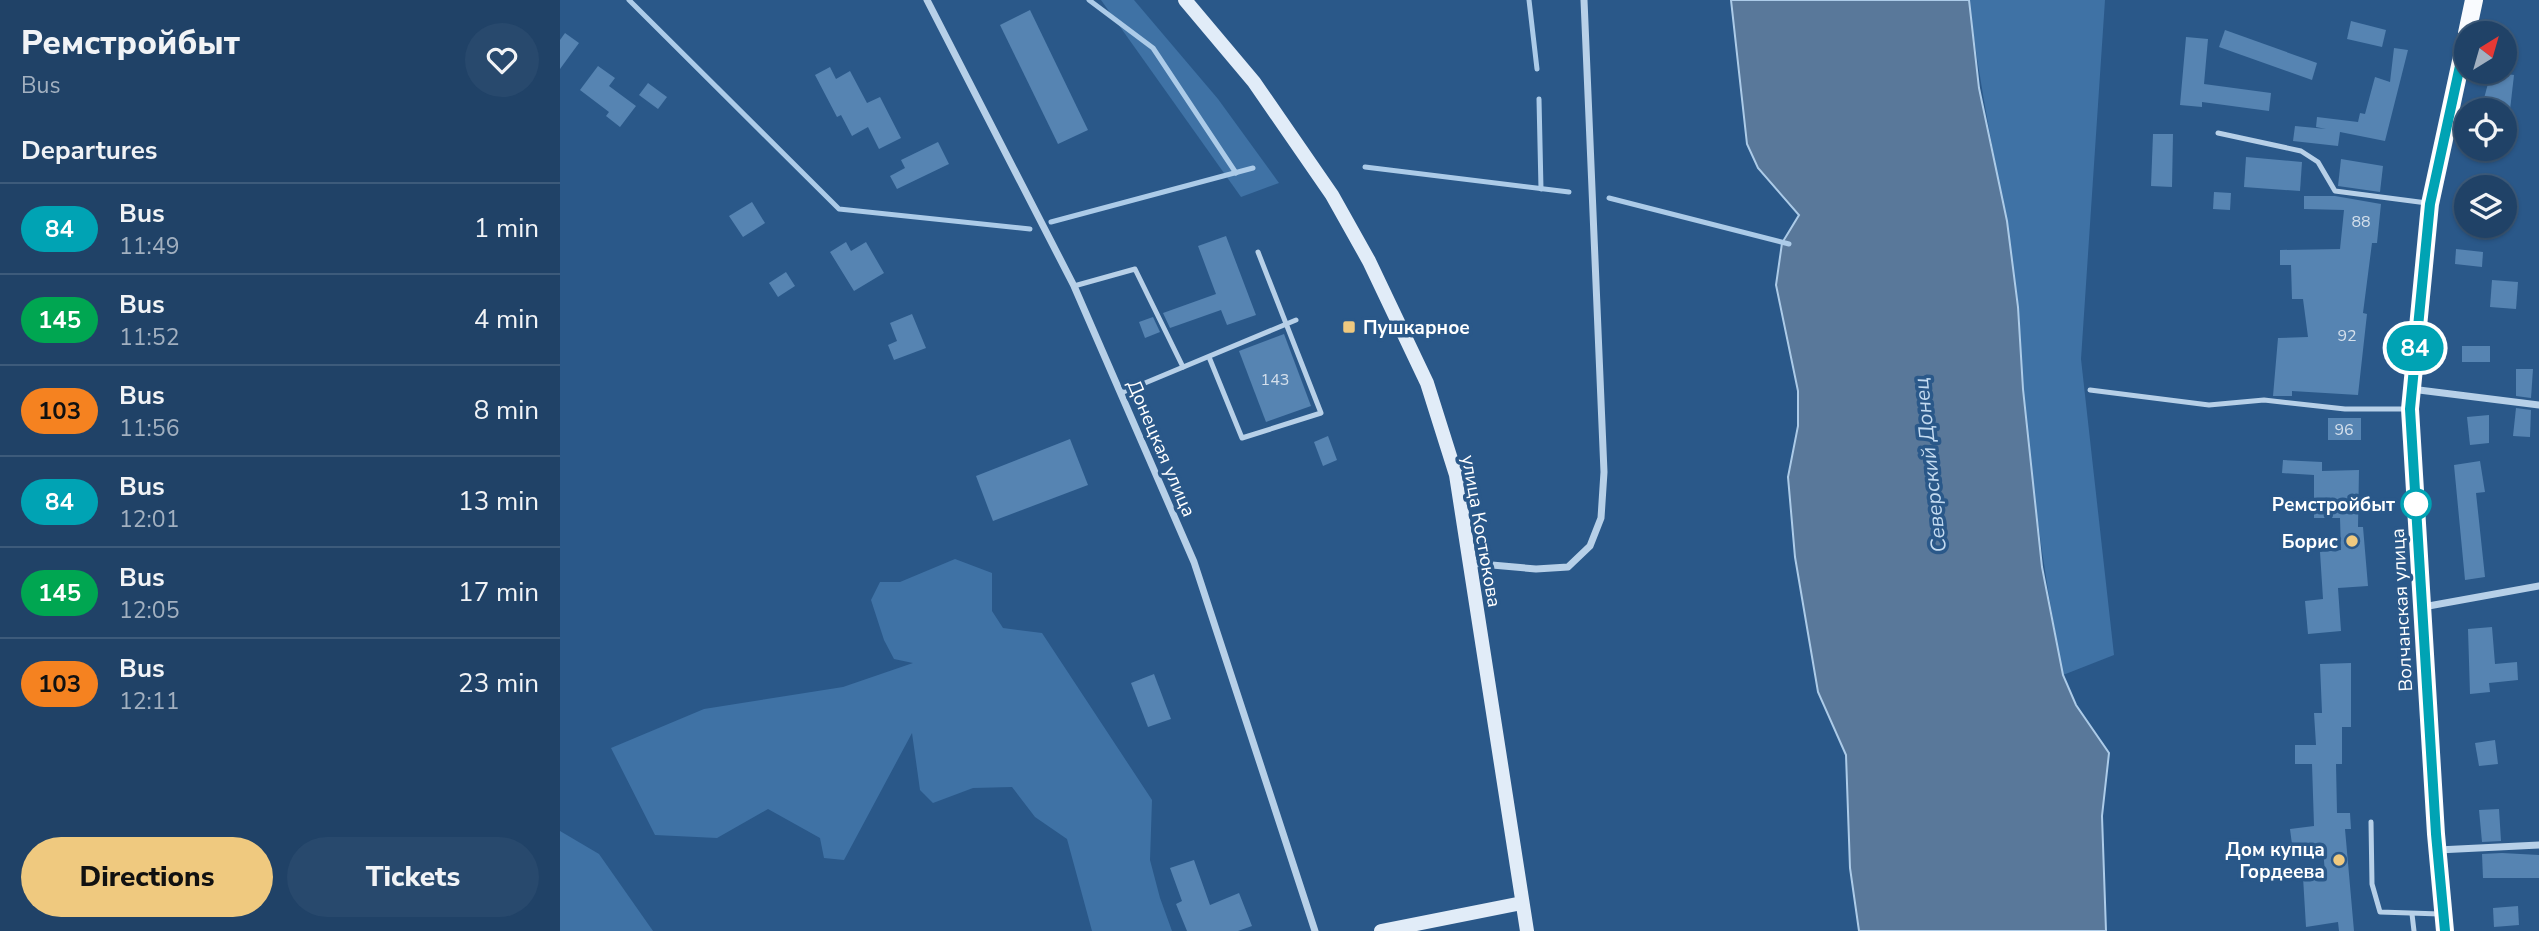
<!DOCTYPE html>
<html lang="en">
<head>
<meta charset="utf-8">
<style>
  body { margin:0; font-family:"Nunito Sans",sans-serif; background:#28496d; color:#f1f3f6; height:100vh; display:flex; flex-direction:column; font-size:26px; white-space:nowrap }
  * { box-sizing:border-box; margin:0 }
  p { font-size:23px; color:#a2b0c0 }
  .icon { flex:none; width:38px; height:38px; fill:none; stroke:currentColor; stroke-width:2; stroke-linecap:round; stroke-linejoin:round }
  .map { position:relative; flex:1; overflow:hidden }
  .details { display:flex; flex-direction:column; background:#204267; width:560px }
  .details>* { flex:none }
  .badge { padding:0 14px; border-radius:23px; font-size:24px; line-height:46px }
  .needle { width:46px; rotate:37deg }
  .controls { position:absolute; left:1894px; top:21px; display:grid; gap:14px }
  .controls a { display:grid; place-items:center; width:63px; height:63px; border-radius:50%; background:#204267; box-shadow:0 2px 5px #0004,0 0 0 2px #3d5b7b; font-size:35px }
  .map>.badge { position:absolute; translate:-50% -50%; box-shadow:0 0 0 4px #fff }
  h2 { padding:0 21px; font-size:26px; line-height:63px }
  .round { display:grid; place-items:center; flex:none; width:74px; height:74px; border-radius:37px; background:#28496d }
  .headline { display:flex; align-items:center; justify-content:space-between; height:119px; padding:0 21px }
  h1 { font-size:33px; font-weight:800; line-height:52px }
  .cta { display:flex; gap:14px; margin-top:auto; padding:14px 21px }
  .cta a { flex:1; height:80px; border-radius:42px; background:#efc97f; color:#111; font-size:28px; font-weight:800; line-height:80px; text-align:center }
  .cta a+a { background:#28496d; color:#f1f3f6 }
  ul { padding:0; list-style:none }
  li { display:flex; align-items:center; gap:21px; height:91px; padding:0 21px; border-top:2px solid #3d5b7b }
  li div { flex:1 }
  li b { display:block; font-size:26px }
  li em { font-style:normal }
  li .badge { min-width:77px; font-weight:700; text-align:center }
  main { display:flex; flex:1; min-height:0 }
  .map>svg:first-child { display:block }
  .green { fill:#3f72a5 }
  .water { fill:#59789a; stroke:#accbe8; stroke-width:2 }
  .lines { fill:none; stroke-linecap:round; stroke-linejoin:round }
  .stream { stroke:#accbe8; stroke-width:5 }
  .building { fill:#5684b2 }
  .lane { stroke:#b7d0e8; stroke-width:5 }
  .street { stroke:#b7d0e8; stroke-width:7 }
  .secondary { stroke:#e1ecf8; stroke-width:14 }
  .primary { stroke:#f9fbfe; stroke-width:18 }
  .line-casing { stroke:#fff; stroke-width:16 }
  .line { stroke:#00a3b4; stroke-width:10 }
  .poi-dot { fill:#efc97f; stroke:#2a5889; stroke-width:2.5 }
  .stop-dot { fill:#fff; stroke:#00a3b4; stroke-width:3.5 }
  .labels { text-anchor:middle; stroke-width:7; stroke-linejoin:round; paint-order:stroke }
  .number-label { font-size:16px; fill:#d5e0ec }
  .poi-label { font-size:19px; font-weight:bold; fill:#fff; stroke:#2a5889; text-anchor:end }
  .street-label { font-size:19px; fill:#fff; stroke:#2a5889 }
  .stop-label { font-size:19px; font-weight:bold; fill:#fff; stroke:#2a5889; text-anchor:end }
  .water-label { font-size:21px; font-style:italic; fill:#c3daf0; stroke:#2a5889 }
</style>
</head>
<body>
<main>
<section class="details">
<div class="headline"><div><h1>Ремстройбыт</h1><p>Bus</p></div><a class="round"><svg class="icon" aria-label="heart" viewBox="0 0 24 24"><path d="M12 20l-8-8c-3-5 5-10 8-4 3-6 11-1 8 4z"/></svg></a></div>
<h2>Departures</h2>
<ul>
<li><span class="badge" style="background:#00a3b4;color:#fff">84</span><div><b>Bus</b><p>11:49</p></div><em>1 min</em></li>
<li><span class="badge" style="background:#00a651;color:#fff">145</span><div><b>Bus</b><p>11:52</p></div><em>4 min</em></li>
<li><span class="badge" style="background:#f58220;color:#111">103</span><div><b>Bus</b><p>11:56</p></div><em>8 min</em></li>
<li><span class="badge" style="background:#00a3b4;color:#fff">84</span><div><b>Bus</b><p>12:01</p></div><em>13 min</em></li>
<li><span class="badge" style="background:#00a651;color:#fff">145</span><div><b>Bus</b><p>12:05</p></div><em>17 min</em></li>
<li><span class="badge" style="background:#f58220;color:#111">103</span><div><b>Bus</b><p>12:11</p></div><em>23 min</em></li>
</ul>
<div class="cta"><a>Directions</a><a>Tickets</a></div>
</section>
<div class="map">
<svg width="1979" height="931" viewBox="0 0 1979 931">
  <rect width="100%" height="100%" fill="#2a5889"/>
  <g class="green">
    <path d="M 541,0 L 574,0 L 658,99 L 719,183 L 681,197 Z"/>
    <path d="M 1409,0 L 1545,0 L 1521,359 L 1554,655 L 1503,675 C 1485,580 1471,484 1463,387 C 1460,359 1461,331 1458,303 C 1445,201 1421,102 1409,0 Z"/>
    <path d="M 395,559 L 432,573 L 432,611 L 443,628 L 482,633 L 592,800 L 590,860 L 600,898 L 612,931 L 532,931 L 507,839 L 475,817 L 452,787 L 413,788 L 373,803 L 360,790 L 352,733 L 284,860 L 264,858 L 260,838 L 208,809 L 157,838 L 95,835 L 51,748 L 144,709 L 283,687 L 353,663 L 334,659 L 324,640 L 311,600 L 320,582 L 340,582 Z"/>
    <path d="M 0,831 L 39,854 L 93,931 L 0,931 Z"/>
  </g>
  <path class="water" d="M 1171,0 L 1409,0 L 1419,88 L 1447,221 L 1458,307 L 1463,389 L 1482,567 L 1503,675 L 1516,705 L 1549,753 L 1542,816 L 1546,931 L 1299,931 L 1290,868 L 1286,755 L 1258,692 L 1235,557 L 1228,477 L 1238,426 L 1238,391 L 1216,285 L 1222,243 L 1239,215 L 1198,168 L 1187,144 Z"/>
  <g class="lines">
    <g class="stream">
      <path d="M 69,0 L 279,209 L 470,229"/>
      <path d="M 529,0 L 593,48 L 676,173"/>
      <path d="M 969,0 L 977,69"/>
      <path d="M 979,99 L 981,189"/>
      <path d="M 805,167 L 1009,192"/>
      <path d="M 1049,198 L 1229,244"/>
      <path d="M 491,222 L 693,168"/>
    </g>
  </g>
  <g class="building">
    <path d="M 470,10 L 528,130 L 498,144 L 440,25 Z"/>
    <path d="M 1791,21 L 1826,30 L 1822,47 L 1787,39 Z"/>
    <path d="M 1665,30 L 1757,63 L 1752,80 L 1659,47 Z"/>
    <path d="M 5,33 L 19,43 L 0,69 L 0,40 Z"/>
    <path d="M 1626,37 L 1648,39 L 1644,84 L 1711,93 L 1709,111 L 1642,102 L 1642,107 L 1620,105 Z"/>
    <path d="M 1834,48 L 1848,50 L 1825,141 L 1780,132 L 1778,146 L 1733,141 L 1735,126 L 1766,129 L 1756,127 L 1757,117 L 1798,122 L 1800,113 L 1805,114 L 1815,77 L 1830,82 Z"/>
    <path d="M 38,66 L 55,78 L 49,86 L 76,106 L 60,127 L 46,116 L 49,112 L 20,90 Z"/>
    <path d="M 270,67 L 276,79 L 290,71 L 307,103 L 320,97 L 341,138 L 319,149 L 308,127 L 292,136 L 281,115 L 277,117 L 255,75 Z"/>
    <path d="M 1931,72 L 1954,75 L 1950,110 L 1921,110 Z"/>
    <path d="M 88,83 L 107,97 L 98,109 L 79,95 Z"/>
    <path d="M 1593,134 L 1613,134 L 1612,187 L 1591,186 Z"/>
    <path d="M 378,142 L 389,164 L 337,189 L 330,176 L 345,168 L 341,160 Z"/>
    <path d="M 1686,157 L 1742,162 L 1740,191 L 1684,187 Z"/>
    <path d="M 1781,159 L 1823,166 L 1820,192 L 1778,186 Z"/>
    <path d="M 1654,192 L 1671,193 L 1670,210 L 1653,209 Z"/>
    <path d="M 1744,196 L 1775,196 L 1821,204 L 1817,243 L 1812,243 L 1803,313 L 1807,314 L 1798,395 L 1732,391 L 1732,396 L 1713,396 L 1718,338 L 1748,337 L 1743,299 L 1732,299 L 1731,265 L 1720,265 L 1720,250 L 1780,249 L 1784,210 L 1744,209 Z"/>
    <path d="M 192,202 L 205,223 L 183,237 L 169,216 Z"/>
    <path d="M 666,236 L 696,315 L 667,325 L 661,310 L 610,328 L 603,313 L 656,294 L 638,246 Z"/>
    <path d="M 286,242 L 291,251 L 306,242 L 324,273 L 294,291 L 270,252 Z"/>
    <path d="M 1896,249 L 1923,252 L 1922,267 L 1895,264 Z"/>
    <path d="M 226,272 L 235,286 L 218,297 L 209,283 Z"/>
    <path d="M 1932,280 L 1958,282 L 1956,309 L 1930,307 Z"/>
    <path d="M 352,314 L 366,348 L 334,360 L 328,345 L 337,341 L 330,323 Z"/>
    <path d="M 593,317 L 600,332 L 585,338 L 579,322 Z"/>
    <path d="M 724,334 L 751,406 L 706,422 L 679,351 Z"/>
    <rect x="1902" y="346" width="28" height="16"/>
    <path d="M 1956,369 L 1973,369 L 1971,398 L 1956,396 Z"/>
    <path d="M 1956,408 L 1971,410 L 1970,437 L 1953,436 Z"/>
    <path d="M 1929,415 L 1929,443 L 1910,445 L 1907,417 Z"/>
    <rect x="1768" y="418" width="33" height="22"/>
    <path d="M 768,436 L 777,460 L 763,466 L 754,442 Z"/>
    <path d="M 510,439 L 528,485 L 433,521 L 416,476 Z"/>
    <path d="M 1723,460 L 1762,462 L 1762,471 L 1799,470 L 1798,527 L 1803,527 L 1808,586 L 1778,588 L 1781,631 L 1748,634 L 1745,601 L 1763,599 L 1760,552 L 1781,550 L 1780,518 L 1754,518 L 1754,475 L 1722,473 Z"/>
    <path d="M 1920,461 L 1925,492 L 1916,493 L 1925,577 L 1905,580 L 1894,465 Z"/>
    <path d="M 1932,627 L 1935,664 L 1957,662 L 1958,680 L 1929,683 L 1930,692 L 1910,694 L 1908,629 Z"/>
    <path d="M 1791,663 L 1791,727 L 1782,727 L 1782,764 L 1776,764 L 1777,813 L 1790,813 L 1791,829 L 1785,829 L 1794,931 L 1779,931 L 1778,922 L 1746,927 L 1743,877 L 1765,874 L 1763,848 L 1733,852 L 1730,829 L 1754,826 L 1752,764 L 1735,764 L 1735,745 L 1756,745 L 1754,713 L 1762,713 L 1760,664 Z"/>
    <path d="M 594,674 L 611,719 L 588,727 L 571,683 Z"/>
    <path d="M 1935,740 L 1938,764 L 1919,766 L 1915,743 Z"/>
    <path d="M 1939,809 L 1941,841 L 1922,842 L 1919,810 Z"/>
    <path d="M 1942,853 L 1979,855 L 1979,878 L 1923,878 L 1922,854 Z"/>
    <path d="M 634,860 L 650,905 L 679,893 L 692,926 L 678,931 L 627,931 L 616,904 L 622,901 L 610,868 Z"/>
    <path d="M 1958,906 L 1959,925 L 1934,927 L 1933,908 Z"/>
  </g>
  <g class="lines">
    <g class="lane">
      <path d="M 1658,133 L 1741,151 L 1758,162 L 1775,191 L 1867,203"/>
      <path d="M 514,286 L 575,269 L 623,367"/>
      <path d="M 649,357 L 682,438 L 761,413 L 698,252"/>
      <path d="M 1530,390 L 1649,405 L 1704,400 L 1785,409 L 1847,409"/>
      <path d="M 561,393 L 736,320"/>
      <path d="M 1811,822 L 1812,884 L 1820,912 L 1880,914"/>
      <path d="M 1852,914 L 1854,931"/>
    </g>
    <g class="street">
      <path d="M 367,0 L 514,286 L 634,562 L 755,931"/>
      <path d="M 1851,389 L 1979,405"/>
      <path d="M 909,563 L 976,569 L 1008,567 L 1030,546 L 1041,518 L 1044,472 L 1024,0"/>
      <path d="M 1863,607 L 1979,586"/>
      <path d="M 1878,850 L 1979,845"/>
    </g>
    <g class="secondary">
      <path d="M 625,0 L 694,82 L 772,195 L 809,261 L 867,383 L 896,475 L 967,931"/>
      <path d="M 821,931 L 962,903"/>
    </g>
    <g class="primary">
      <path d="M 1907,33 L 1914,0"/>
      <path d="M 1885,931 L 1876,834 L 1850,409 L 1870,204 L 1906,38"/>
    </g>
  </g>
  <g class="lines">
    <defs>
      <path id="line" d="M 1885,931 L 1876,834 L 1850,409 L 1870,204 L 1906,38"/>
    </defs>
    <use href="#line" class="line-casing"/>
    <use href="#line" class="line"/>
  </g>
  <g class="poi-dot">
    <rect x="782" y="320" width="14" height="14" rx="3.5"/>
    <circle cx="1792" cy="541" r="7"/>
    <circle cx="1779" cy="860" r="7"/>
  </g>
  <circle class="stop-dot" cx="1856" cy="504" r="14"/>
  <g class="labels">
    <g class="number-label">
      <text x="1801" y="227">88</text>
      <text x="1787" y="341">92</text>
      <text x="715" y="385">143</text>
      <text x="1784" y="435">96</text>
    </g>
    <g class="poi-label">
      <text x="803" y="334" text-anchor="start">Пушкарное</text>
      <text x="1778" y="548">Борис</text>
      <text x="1765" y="856">Дом купца<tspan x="1765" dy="22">Гордеева</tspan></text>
    </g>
    <g class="street-label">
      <text transform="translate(602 448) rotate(67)" y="7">Донецкая улица</text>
      <text transform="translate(922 531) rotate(80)" y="7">улица Костюкова</text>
      <text transform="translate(1841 610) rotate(-93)" y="7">Волчанская улица</text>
    </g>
    <g class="stop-label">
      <text x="1835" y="511">Ремстройбыт</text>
    </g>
    <g class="water-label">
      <text transform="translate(1370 465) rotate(-96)" y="7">Северский Донец</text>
    </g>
  </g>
</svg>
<div class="controls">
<a><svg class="needle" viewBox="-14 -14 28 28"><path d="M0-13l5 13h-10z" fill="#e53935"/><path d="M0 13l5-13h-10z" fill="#a2b0c0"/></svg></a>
<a><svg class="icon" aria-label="locate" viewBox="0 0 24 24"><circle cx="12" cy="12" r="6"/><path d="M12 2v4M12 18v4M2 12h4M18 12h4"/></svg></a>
<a><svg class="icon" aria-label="layers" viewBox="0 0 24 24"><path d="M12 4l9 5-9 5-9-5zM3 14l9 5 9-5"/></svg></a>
</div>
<b class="badge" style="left:1855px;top:348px;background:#00a3b4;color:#fff">84</b>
</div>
</main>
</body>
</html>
